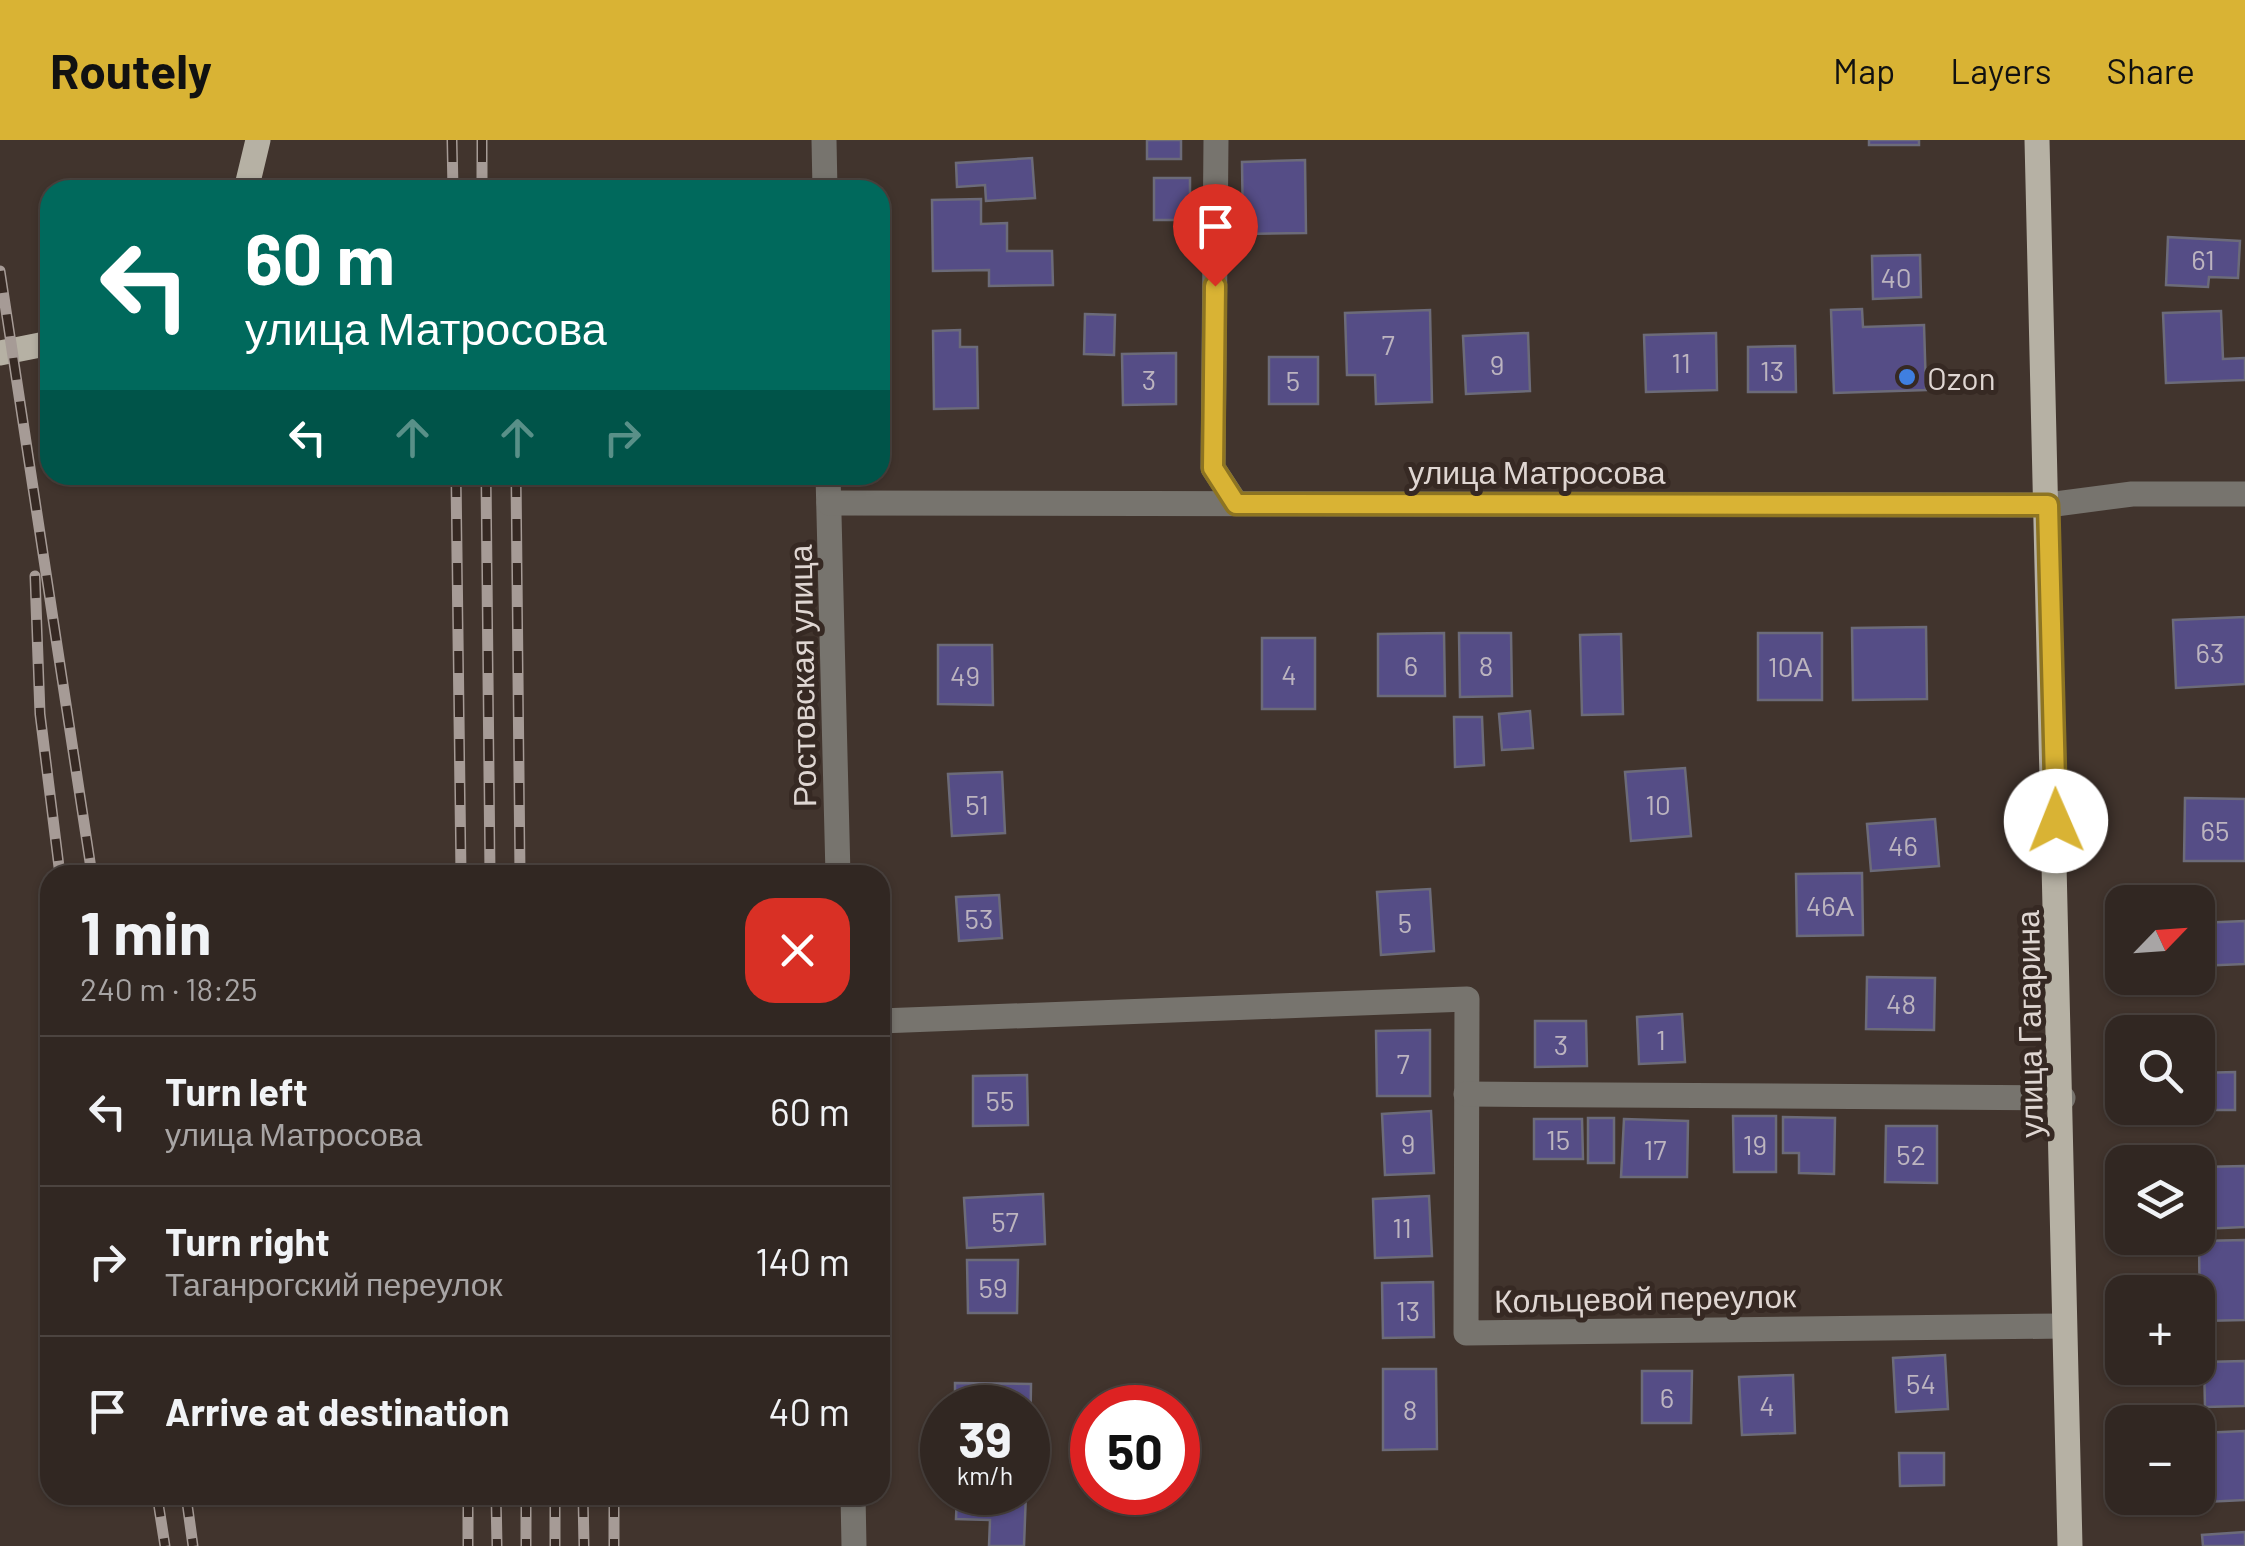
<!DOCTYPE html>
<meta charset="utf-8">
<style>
:root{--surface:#312722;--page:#392f2a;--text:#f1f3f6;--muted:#a8a5a5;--line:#4c4440;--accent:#d9b334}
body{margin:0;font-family:Barlow,sans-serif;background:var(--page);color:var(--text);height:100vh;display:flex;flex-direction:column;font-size:38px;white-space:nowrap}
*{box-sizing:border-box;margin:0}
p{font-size:32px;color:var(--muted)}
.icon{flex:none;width:55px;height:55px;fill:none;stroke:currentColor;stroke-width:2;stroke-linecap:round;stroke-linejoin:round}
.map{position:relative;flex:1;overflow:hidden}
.drawer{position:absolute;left:40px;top:725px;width:850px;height:640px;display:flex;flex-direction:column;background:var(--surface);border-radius:30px;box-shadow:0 2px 8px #0004,0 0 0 2px var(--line)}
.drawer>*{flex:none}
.banner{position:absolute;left:40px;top:40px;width:850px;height:305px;border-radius:30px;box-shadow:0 2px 8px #0004,0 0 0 2px var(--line);background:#00695c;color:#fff;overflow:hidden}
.needle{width:65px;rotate:65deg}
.tools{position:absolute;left:2105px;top:745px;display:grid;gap:20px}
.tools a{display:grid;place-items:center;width:110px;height:110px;border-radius:20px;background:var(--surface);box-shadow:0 2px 8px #0004,0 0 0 2px var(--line);font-size:50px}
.speed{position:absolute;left:920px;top:1245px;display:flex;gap:20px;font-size:50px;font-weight:700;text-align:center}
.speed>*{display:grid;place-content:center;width:130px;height:130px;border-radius:50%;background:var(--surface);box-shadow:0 2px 8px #0004,0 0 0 2px var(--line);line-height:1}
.speed small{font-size:25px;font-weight:400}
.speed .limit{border:15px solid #d22;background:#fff;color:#111}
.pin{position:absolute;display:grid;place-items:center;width:85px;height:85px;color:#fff;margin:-102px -42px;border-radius:50% 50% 50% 0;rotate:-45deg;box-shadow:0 0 10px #0007}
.pin .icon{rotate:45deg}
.me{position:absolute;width:110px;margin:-55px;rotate:359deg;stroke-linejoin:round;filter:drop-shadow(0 0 8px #0008)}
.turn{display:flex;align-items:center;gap:35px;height:210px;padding:0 40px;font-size:45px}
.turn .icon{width:130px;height:130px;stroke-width:2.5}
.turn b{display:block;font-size:70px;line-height:85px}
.lanes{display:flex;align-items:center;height:95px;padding:0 40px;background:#0003;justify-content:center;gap:50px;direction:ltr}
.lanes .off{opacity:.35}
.round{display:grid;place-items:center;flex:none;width:105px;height:105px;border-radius:30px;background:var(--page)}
.head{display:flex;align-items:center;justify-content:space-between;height:170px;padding:0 40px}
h1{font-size:60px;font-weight:700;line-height:75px}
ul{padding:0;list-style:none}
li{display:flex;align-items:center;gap:30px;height:150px;padding:0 40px;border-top:2px solid var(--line)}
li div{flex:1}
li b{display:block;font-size:38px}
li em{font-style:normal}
header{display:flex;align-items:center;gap:60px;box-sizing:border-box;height:140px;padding:0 50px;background:var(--accent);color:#111}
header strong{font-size:48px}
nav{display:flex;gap:55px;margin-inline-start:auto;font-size:35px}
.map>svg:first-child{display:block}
</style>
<header>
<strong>Routely</strong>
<nav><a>Map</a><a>Layers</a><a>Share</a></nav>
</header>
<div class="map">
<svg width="2245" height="1406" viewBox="0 0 2245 1406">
<rect width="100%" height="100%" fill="#41342d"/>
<!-- building -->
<g fill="#554d86" stroke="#6c6b79" stroke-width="2.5">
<rect x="1147" y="0" width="34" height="19"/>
<rect x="1869" y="0" width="50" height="5"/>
<polygon points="1032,18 1035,58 986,61 985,45 957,47 956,23"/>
<polygon points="1305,20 1306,93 1243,94 1242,22"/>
<rect x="1154" y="38" width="36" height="42"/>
<polygon points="981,59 981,84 1007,83 1007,111 1052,111 1053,145 989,146 989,130 933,131 932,60"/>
<polygon points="2168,97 2240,101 2238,138 2209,137 2208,147 2166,145"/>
<polygon points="1920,115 1921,157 1873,159 1872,116"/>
<polygon points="1862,169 1863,187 1924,185 1926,250 1834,253 1831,170"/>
<polygon points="1430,170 1432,262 1376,264 1375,235 1347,235 1345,173"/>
<polygon points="2221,171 2223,219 2245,218 2245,240 2166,243 2163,173"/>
<polygon points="1085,174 1115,175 1114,215 1084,214"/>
<polygon points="960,190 960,207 977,207 978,268 934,269 933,191"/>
<polygon points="1528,193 1530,251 1466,254 1463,196"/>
<polygon points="1716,193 1717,250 1646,252 1644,195"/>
<polygon points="1795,206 1796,252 1748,252 1748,207"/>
<polygon points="1176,213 1176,264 1123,265 1122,214"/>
<rect x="1269" y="217" width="49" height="47"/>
<polygon points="2245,477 2245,544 2176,548 2173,480"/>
<polygon points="1926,487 1927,559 1853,560 1852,488"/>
<polygon points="1444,493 1445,556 1378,556 1378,494"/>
<polygon points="1459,493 1511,493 1512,556 1460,557"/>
<rect x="1758" y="493" width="64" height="67"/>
<polygon points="1621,494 1623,574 1582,575 1580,495"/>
<rect x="1262" y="498" width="53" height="71"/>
<polygon points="938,505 992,505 993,565 938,564"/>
<polygon points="1530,571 1533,608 1502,610 1499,574"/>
<polygon points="1454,577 1482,577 1484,625 1455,627"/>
<polygon points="1685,628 1691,696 1631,701 1625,632"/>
<polygon points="1002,632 1005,693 952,696 948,634"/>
<polygon points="2185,658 2245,659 2245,721 2184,721"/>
<polygon points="1935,679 1939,726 1871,731 1867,684"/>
<polygon points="1862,733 1863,795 1797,796 1796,734"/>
<polygon points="1430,749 1434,811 1381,815 1377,752"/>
<polygon points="999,755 1002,798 959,801 956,757"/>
<polygon points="2245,781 2245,824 2198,826 2198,783"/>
<polygon points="1867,837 1935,838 1934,890 1866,889"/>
<polygon points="1682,874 1685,922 1639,924 1637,877"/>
<polygon points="1535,881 1586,881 1587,926 1535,927"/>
<polygon points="1430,890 1430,956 1377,956 1376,891"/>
<polygon points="2235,932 2235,970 2194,970 2198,933"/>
<polygon points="1027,935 1028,985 973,986 973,936"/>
<polygon points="1431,971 1434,1033 1385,1035 1382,974"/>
<polygon points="1733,976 1776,976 1776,1032 1734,1032"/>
<polygon points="1783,977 1835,978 1834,1034 1799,1033 1799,1013 1783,1013"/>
<rect x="1588" y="978" width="26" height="45"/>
<polygon points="1534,979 1582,979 1583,1019 1534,1019"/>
<polygon points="1624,979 1688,981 1687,1037 1621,1037"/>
<polygon points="1886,986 1937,986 1937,1043 1885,1042"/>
<polygon points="2245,1026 2245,1087 2202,1089 2201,1027"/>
<polygon points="1043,1054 1045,1104 967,1108 964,1058"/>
<polygon points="1429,1056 1432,1116 1375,1118 1373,1059"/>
<polygon points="2245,1100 2245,1180 2200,1181 2199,1101"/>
<polygon points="967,1120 1018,1120 1017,1173 968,1173"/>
<polygon points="1433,1142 1434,1197 1383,1198 1382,1143"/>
<polygon points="1945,1215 1948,1269 1896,1272 1893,1218"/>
<polygon points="2245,1221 2245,1266 2205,1267 2204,1222"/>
<polygon points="1383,1229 1436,1229 1437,1309 1383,1310"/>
<polygon points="1642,1231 1692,1231 1691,1283 1642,1283"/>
<polygon points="1793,1235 1795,1293 1742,1295 1739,1237"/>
<polygon points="955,1243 1031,1244 1030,1309 1028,1268 955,1268"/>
<polygon points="2245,1291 2245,1360 2205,1362 2200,1293"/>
<polygon points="1899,1313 1944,1313 1944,1345 1900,1346"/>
<polygon points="957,1352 1026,1352 1024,1406 989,1406 990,1380 956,1379"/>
<polygon points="2245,1392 2245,1406 2203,1406 2202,1395"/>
</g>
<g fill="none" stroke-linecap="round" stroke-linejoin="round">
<!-- minor -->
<g stroke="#77746e" stroke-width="25">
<polyline points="824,0 825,50"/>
<polyline points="1216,0 1213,328 1236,363"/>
<polyline points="828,335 838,735"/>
<polyline points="829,363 2048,365 2132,354 2245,354"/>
<polyline points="880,881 1467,859 1466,1193 2064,1186"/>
<polyline points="1466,954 2063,958"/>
<polyline points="853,1355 854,1406"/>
</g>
<!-- major -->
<g stroke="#b6b1a4" stroke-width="25">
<polyline points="2037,0 2070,1406"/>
<polyline points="246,50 258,0"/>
<polyline points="0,213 50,203"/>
</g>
<defs>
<g id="rail">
<polyline points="452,0 453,50"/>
<polyline points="482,0 482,50"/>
<polyline points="0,131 92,735"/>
<polyline points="456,335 461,735"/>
<polyline points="486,335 490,735"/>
<polyline points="516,335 520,735"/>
<polyline points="35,436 40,574 60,735"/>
<polyline points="157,1355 165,1406"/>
<polyline points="186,1355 193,1406"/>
<polyline points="468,1355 468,1406"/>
<polyline points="496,1355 497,1406"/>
<polyline points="526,1355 526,1406"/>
<polyline points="555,1355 555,1406"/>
<polyline points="583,1355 584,1406"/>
<polyline points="614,1355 614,1406"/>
</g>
</defs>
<!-- rail casing -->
<use href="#rail" stroke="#a69b96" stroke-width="11"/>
<!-- rail -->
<use href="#rail" stroke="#362923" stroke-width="8" stroke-dasharray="22" stroke-linecap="butt"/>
</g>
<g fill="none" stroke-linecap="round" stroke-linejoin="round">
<defs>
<polyline id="route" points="1215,146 1213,328 1236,364 2048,365 2056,681"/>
</defs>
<!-- route casing -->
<use href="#route" stroke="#8d7422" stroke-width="25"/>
<!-- route -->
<use href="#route" stroke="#d9b334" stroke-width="18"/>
</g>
<!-- markers -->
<circle fill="#3f7fe0" stroke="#362923" stroke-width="4" cx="1907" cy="237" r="10"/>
<g text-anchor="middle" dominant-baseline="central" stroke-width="10" stroke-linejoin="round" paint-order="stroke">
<!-- number labels -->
<g font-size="28" fill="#bcb4bf">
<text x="2203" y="119">61</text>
<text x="1896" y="137">40</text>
<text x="1388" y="204">7</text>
<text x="1681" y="222">11</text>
<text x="1497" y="224">9</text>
<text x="1772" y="230">13</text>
<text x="1149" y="239">3</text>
<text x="1293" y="240">5</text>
<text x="2210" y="512">63</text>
<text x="1411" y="525">6</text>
<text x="1486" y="525">8</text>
<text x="1790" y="526">10А</text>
<text x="1289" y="534">4</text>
<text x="965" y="535">49</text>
<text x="977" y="664">51</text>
<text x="1658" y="664">10</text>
<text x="2215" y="690">65</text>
<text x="1903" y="705">46</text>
<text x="1830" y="765">46А</text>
<text x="979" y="778">53</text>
<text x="1405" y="782">5</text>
<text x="1901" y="863">48</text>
<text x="1661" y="899">1</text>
<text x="1561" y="904">3</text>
<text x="1403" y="923">7</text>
<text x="1000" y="960">55</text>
<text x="1558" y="999">15</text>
<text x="1408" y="1003">9</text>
<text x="1755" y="1004">19</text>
<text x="1655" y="1009">17</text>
<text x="1911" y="1014">52</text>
<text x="1005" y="1081">57</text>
<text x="1402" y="1087">11</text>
<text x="993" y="1147">59</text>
<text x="1408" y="1170">13</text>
<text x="1921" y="1243">54</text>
<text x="1667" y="1257">6</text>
<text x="1767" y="1265">4</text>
<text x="1410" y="1269">8</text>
</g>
<!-- poi labels -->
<g font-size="32" fill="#dfd6d2" stroke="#362923" text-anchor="start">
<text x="1927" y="237">Ozon</text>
</g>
<!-- street labels -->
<g font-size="32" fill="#dfd6d2" stroke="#362923">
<text x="1537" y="331">улица Матросова</text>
<text transform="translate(801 536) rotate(-91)">Ростовская улица</text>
<text transform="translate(2028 884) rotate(-91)">улица Гагарина</text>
<text transform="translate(1645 1157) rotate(-1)">Кольцевой переулок</text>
</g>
</g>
</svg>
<div class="tools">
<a><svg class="needle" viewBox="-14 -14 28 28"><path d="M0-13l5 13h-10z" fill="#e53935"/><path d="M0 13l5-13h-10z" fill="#a8a5a5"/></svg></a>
<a><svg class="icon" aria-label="search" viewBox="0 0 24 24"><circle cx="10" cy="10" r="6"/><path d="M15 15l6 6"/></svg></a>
<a><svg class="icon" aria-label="layers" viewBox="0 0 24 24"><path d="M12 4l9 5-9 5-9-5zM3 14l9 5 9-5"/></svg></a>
<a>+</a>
<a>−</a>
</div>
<div class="speed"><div>39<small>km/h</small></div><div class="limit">50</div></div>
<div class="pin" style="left:1215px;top:146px;background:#d93025"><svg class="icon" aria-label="arrive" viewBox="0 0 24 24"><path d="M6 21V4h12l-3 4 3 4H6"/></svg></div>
<svg class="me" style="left:2056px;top:681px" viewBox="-20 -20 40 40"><circle r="19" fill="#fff"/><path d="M0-13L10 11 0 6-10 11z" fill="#d9b334"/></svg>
<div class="banner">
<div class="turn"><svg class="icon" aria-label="left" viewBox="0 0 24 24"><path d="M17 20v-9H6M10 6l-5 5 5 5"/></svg><div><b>60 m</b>улица Матросова</div></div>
<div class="lanes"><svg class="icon" aria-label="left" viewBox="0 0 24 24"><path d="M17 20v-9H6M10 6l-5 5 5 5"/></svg><svg class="icon off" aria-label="ahead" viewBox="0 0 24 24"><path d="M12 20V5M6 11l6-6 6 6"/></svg><svg class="icon off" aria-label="ahead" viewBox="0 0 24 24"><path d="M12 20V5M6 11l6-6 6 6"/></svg><svg class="icon off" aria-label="right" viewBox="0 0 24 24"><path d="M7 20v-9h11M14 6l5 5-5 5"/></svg></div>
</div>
<section class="drawer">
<div class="head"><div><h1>1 min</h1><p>240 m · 18:25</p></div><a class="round" style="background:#d93025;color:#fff"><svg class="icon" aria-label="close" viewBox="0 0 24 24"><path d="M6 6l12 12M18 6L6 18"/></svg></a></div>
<ul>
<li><svg class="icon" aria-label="left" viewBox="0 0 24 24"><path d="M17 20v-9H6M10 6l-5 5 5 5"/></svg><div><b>Turn left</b><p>улица Матросова</p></div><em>60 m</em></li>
<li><svg class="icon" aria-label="right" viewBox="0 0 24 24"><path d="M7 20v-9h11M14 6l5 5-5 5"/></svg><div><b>Turn right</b><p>Таганрогский переулок</p></div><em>140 m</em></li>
<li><svg class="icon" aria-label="arrive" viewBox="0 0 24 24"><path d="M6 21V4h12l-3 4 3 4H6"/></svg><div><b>Arrive at destination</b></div><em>40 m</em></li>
</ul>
</section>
</div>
